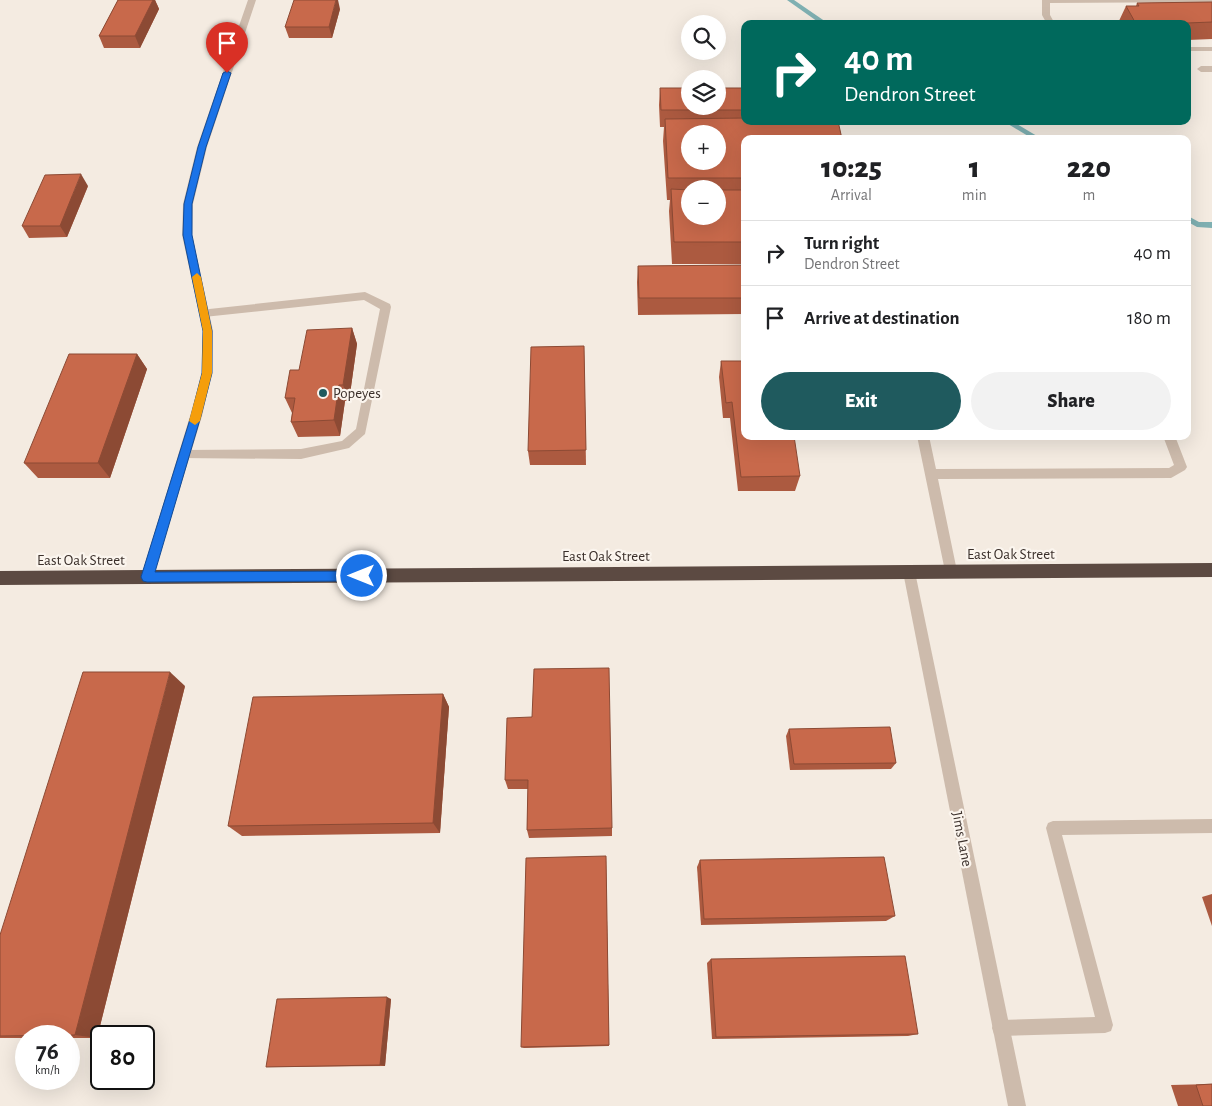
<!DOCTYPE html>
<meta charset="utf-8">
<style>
:root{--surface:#fff;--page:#f2f2f2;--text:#202124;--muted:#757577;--line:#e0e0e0;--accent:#1f5a5e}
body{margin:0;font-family:"Alegreya Sans",sans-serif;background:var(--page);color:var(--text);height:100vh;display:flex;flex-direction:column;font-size:19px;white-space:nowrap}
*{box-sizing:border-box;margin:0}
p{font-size:16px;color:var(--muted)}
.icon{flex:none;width:28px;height:28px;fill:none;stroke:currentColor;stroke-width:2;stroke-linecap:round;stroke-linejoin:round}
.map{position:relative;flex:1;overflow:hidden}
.side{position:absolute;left:741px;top:135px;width:450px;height:305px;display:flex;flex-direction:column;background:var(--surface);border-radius:10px;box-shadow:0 5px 20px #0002}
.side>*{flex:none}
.hud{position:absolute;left:741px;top:20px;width:450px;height:105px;border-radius:10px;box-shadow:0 5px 20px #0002;background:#00695c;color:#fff;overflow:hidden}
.controls{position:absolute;left:681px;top:15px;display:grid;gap:10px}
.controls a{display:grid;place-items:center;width:45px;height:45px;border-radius:50%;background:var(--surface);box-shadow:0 5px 20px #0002;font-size:25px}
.speed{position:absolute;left:15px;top:1025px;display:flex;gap:10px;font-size:25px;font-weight:700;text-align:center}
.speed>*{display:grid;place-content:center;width:65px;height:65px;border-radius:50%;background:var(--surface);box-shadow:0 5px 20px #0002;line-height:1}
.speed small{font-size:12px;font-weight:400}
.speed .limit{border:2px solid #111;border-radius:8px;background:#fff;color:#111}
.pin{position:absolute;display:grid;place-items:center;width:42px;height:42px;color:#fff;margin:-51px -21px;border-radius:50% 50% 50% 0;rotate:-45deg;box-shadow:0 0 5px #0007}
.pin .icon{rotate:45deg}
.me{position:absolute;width:55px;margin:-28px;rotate:270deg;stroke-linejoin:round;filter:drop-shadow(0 0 4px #0008)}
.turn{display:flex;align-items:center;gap:18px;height:105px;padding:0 20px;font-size:22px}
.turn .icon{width:65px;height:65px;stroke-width:2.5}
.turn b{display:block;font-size:35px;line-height:42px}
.eta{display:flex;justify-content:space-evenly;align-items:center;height:85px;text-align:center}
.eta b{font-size:30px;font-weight:800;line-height:35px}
.cta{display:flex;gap:10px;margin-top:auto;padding:10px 20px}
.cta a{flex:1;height:58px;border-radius:30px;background:var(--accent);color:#fff;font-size:20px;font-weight:800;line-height:58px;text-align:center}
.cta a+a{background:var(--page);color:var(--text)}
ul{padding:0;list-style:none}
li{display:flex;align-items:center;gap:15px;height:65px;padding:0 20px;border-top:1px solid var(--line)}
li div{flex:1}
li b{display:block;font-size:19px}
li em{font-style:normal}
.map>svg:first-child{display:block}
</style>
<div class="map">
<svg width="1212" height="1106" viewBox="0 0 1212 1106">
<rect width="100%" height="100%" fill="#f4ebe1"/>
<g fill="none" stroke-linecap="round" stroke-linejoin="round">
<!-- stream -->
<g fill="#7fb0b2" fill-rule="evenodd">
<polygon points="787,0 794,0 829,24 821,24"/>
<polygon points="1003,121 1012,121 1042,139 1033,139"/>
<polygon points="1188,216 1199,222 1212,222 1212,228 1197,227 1188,222"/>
</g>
<!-- lane -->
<g fill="#cdbbac" fill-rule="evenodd">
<polygon points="1042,0 1212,0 1212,2 1050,3 1050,15 1055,24 1047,24 1042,15"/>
<rect x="1188" y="47" width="24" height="4"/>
<polygon points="1212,66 1212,72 1201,72 1197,69 1201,66"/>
<polygon points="365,292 390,304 391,307 365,434 349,448 301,459 180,458 178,455 180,452 184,450 301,449 342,441 356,429 380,309 364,300 204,317 199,313 200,310"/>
<polygon points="917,436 929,436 936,469 1169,468 1174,465 1163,436 1175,436 1187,467 1185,470 1171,478 938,479 957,571 955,575 951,576 947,575 945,571"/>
<polygon points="1212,819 1212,833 1062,835 1113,1025 1111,1031 1105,1033 1000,1036 994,1034 992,1028 994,1022 1000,1020 1095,1017 1046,828 1048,823 1053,821"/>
</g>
<!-- street -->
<g fill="#cdbbac" fill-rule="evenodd">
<polygon points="248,0 256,0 207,147 193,204 192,235 213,331 212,373 202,416 153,577 151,581 147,583 143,581 141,577 190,416 202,373 203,331 182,235 183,204 197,147"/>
<polygon points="909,567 913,568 915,572 1026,1106 1008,1106 903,572 905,568"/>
</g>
<!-- highway -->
<polygon fill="#5c4a42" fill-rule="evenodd" points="1212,563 1212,577 0,585 0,571"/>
</g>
<!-- wall -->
<g fill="#ac5a40" fill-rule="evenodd">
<polygon points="118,0 155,0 159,9 140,48 104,48 99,36"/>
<polygon points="1212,2 1212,39 1188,40 1188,24 1118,24 1118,23 1126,6 1136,6 1137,3"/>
<polygon points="340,9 332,38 289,38 285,27"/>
<path d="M 660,88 L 745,88 L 745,264 L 672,264 L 669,211 L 670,200 L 667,200 L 663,141 L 664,127 L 660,127 L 659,105 ZM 690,189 L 718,189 L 718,216 L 690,216 Z"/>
<polygon points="88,186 67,237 29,238 22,226"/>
<polygon points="745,265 745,314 638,315 637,282 638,266"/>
<polygon points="352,328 357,344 349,401 345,401 340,436 298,437 291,422 292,413 285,398 299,370"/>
<polygon points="584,346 586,465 530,465 528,451"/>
<polygon points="137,354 147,369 110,478 38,478 24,463"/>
<polygon points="721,361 800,476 795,491 738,491 730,418 723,418 719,377"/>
<polygon points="185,686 97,1038 69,1038 69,1036 26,1036 26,1038 0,1038 0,935"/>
<polygon points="443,694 449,707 440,833 242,836 228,826"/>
<polygon points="532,717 612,828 612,836 529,838 527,830 528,789 508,789 505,780"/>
<polygon points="789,729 896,763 891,769 790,770 786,736"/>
<polygon points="606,856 609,1046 524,1048 521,1047"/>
<polygon points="700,860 895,916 886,921 701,925 697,867"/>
<polygon points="1212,894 1212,926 1202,897"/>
<polygon points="711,959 918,1034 908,1036 712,1039 707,963"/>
<polygon points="391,999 385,1066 266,1067"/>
<polygon points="1212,1084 1212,1106 1178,1106 1171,1085"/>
</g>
<!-- shaded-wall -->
<g fill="#8c4a34">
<polygon points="153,0 155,0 159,9 140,48 135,36"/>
<polygon points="336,0 338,0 340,9 332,38 329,27"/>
<polygon points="81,174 88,186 67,237 60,226"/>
<polygon points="352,328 357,344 349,401 343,385"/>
<polygon points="137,354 147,369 110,478 98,463"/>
<polygon points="339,385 345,401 340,436 334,420"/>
<polygon points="170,672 185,686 97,1038 75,1035"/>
<polygon points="443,694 449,707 440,833 433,823"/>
<polygon points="387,997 391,999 385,1066 380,1065"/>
</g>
<!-- building -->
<g fill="#c8694b" stroke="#8c4a34" fill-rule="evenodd">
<polygon points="118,0 153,0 135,36 99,36"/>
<polygon points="294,0 336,0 329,27 285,27"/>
<polygon points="1212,2 1212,22 1187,23 1188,25 1188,24 1175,24 1174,21 1135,22 1126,6 1139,6 1137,3"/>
<polygon points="660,88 690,88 690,106 718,106 718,88 745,88 745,110 661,110"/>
<path d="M 745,118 L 745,121 L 838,121 L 842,139 L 745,139 L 745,178 L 668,178 L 665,119 ZM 690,134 L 718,134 L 718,161 L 690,161 Z"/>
<polygon points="81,174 60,226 22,226 45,175"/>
<polygon points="671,189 690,190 690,216 718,216 718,190 745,190 745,242 674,242"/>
<polygon points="745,265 745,298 639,298 638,266"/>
<polygon points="352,328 343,385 339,385 334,420 291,422 295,398 285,398 290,370 299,370 307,330"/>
<polygon points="584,346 586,450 528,451 531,347"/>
<polygon points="69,354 137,354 98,463 24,463"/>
<polygon points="721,361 745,361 745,436 794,436 800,476 741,477 732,402 726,403"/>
<polygon points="609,668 612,828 527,830 528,780 505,780 507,718 532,717 534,669"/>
<polygon points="83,672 170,672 75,1035 0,1036 0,935"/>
<polygon points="443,694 433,823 228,826 253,697"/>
<polygon points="890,727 896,763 794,764 789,729"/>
<polygon points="606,856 609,1045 521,1047 526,858"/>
<polygon points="884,857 895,916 704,919 700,860"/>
<polygon points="905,956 918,1034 716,1037 711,959"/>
<polygon points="387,997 380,1065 266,1067 277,999"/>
<polygon points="1212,1084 1212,1106 1203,1106 1196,1085"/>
</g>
<!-- route -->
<polygon fill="#1a73e8" stroke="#114b97" points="227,71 231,73 206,147 192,204 192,235 212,331 212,373 201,416 155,572 362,571 366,572 368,576 366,579 362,581 147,582 143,581 141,577 191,416 202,373 203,331 183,235 184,204 198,147 223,73"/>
<!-- slow -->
<polygon fill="#f59e0b" points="197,273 201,277 212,331 212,373 200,421 195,425 189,421 202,373 203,331 192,277"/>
<!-- markers -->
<circle fill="#1f5a5e" stroke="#fbf5ee" stroke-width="2" cx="323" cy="393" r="5"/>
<g text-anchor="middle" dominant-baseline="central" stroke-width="4.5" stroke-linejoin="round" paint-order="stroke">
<!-- poi labels -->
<g font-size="15" fill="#3b302b" stroke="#fbf5ee" text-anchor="start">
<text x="333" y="393">Popeyes</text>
</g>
<!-- street labels -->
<g font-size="15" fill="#3b302b" stroke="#fbf5ee">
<text x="1011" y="554">East Oak Street</text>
<text x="606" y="556">East Oak Street</text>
<text x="81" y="560">East Oak Street</text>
<text transform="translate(962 839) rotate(79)">Jims Lane</text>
</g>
</g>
</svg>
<div class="controls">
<a><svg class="icon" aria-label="search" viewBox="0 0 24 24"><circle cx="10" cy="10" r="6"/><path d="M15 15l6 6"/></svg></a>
<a><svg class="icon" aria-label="layers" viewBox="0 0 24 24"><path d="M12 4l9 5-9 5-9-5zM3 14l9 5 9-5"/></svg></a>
<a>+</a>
<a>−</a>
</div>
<div class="speed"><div>76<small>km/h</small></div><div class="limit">80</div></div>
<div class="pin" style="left:227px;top:73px;background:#d93025"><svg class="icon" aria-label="arrive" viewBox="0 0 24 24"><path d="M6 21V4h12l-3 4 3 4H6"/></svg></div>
<svg class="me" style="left:362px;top:576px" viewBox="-20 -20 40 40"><circle r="17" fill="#1a73e8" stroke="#fff" stroke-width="3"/><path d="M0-11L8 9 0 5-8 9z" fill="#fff"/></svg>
<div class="hud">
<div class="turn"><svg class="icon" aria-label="right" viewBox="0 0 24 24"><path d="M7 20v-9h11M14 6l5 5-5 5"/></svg><div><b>40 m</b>Dendron Street</div></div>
</div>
<section class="side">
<div class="eta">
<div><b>10:25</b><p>Arrival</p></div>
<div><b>1</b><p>min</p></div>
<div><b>220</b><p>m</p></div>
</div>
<ul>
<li><svg class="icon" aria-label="right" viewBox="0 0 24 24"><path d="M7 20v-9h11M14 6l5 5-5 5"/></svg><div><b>Turn right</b><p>Dendron Street</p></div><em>40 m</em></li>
<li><svg class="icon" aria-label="arrive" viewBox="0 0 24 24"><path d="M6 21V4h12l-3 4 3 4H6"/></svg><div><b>Arrive at destination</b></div><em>180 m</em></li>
</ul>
<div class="cta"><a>Exit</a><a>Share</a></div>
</section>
</div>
